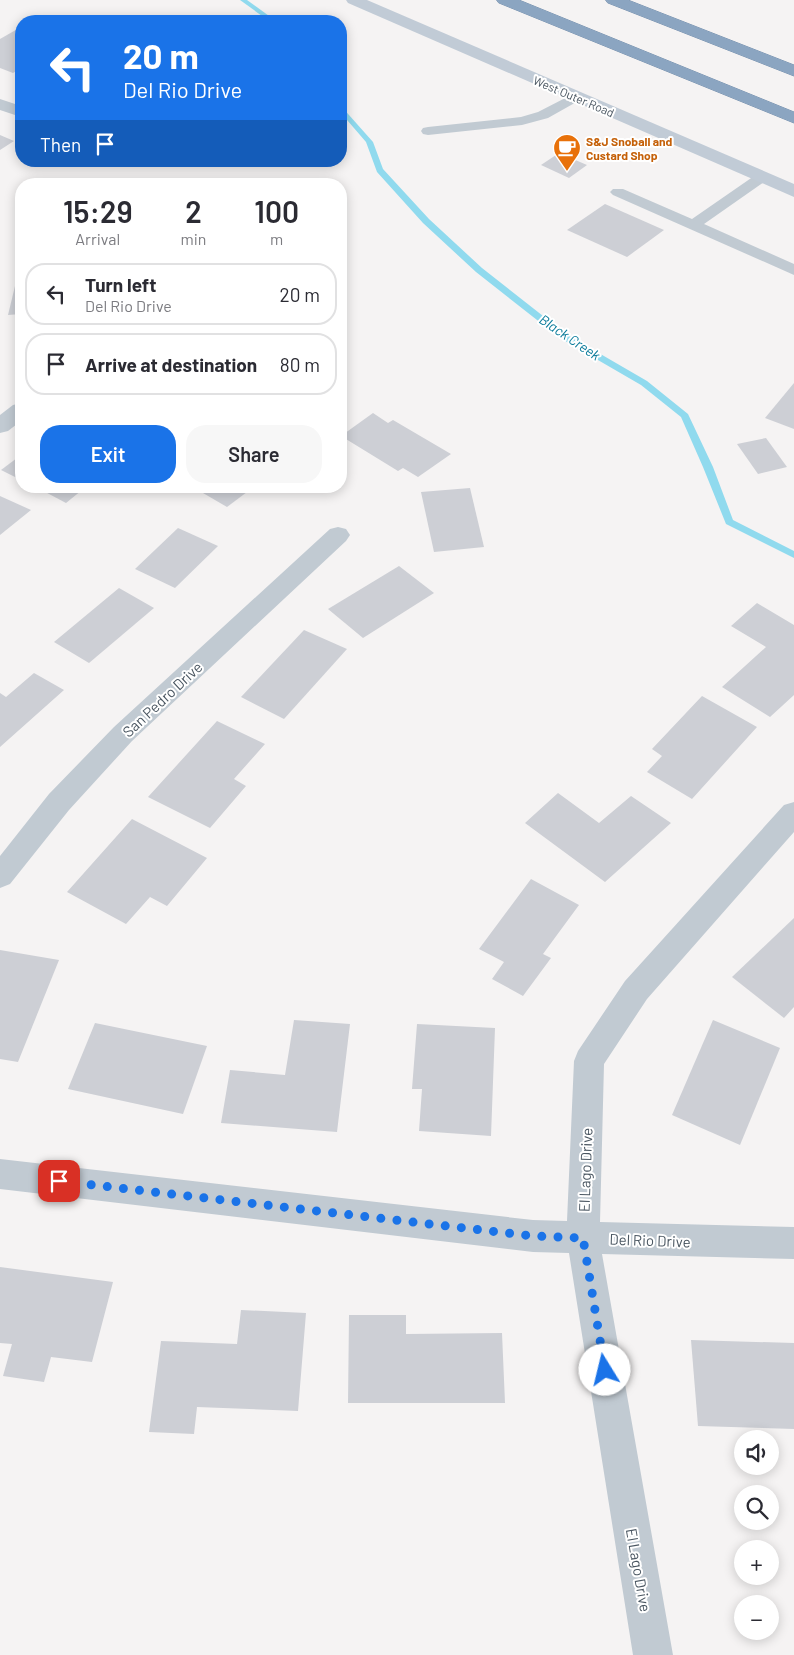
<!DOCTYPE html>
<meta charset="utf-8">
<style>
:root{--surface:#fff;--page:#f7f7f7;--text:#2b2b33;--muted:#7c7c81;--line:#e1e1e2;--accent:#1a73e8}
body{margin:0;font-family:Barlow,sans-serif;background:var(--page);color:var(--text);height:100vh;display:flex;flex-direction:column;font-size:19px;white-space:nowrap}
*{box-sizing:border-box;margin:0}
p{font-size:16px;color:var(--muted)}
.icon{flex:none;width:28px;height:28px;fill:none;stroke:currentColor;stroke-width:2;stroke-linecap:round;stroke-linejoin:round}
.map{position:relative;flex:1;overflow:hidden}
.sheet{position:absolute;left:15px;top:178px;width:332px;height:315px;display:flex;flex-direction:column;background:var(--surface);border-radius:20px;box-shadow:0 2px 12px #0003}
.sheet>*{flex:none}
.guide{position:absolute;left:15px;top:15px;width:332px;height:152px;border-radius:20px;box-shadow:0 2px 12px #0003;background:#1a73e8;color:#fff;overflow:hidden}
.buttons{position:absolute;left:734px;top:1430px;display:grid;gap:10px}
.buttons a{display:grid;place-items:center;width:45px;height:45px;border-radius:50%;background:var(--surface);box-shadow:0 2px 12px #0003;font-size:25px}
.pin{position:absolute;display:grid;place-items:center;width:42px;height:42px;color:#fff;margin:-21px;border-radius:10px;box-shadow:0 2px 8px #0006}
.me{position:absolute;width:55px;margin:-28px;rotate:351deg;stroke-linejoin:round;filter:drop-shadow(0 0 4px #0008)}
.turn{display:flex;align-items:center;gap:18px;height:105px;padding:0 25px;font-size:22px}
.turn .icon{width:65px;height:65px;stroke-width:2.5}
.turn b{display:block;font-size:35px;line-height:42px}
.then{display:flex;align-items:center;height:48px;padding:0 25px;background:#0003;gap:10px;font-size:19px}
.eta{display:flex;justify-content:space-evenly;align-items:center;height:85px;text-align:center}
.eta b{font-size:30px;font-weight:600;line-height:35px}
.action{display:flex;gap:10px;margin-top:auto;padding:10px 25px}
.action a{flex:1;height:58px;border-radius:20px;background:var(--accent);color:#fff;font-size:20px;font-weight:600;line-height:58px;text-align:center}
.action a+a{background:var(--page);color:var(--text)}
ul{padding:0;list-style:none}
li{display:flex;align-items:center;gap:15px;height:62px;margin:0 10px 8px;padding:0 15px;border:2px solid var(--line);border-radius:20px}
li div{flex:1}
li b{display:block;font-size:19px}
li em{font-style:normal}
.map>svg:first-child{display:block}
</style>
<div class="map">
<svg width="794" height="1655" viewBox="0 0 794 1655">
<rect width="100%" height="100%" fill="#f5f3f3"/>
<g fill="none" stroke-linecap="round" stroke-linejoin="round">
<!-- stream -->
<g fill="#90daee" fill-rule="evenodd">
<polygon points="240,0 247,0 276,21 269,21"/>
<polygon points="341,106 373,142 383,169 429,219 482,268 566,334 647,381 688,414 713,467 733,520 794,551 794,558 726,524 703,467 681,417 641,385 560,338 476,272 423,223 377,172 366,142 341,113"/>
</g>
</g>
<!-- building -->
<g fill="#cdcfd5">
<polygon points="21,27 21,68 13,73 0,68 0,39"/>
<polygon points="0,135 14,141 0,150"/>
<polygon points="559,153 587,165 569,178 541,165"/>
<polygon points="605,204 664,230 627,257 567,230"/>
<polygon points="15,286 21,286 21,314 8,315"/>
<polygon points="794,383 794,429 765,418"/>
<polygon points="373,413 388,423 393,420 451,454 418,477 403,468 398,471 341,436"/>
<polygon points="766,438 787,467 758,474 737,444"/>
<polygon points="21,455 21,480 1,470"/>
<polygon points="34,486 87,486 66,503"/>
<polygon points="191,486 255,486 227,507"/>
<polygon points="470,488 484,547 434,552 421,492"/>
<polygon points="0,496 31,510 0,535"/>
<polygon points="178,528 218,546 175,588 135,569"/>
<polygon points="399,566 434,593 363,638 328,609"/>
<polygon points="119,588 154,608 89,663 54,642"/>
<polygon points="757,603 794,625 794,695 770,717 722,687 766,647 731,626"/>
<polygon points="304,630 347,649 284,719 241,697"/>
<polygon points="34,673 64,690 0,747 0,693 6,697"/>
<polygon points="702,696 757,727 692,799 647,772 662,756 652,749"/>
<polygon points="217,721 265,744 234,779 246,786 210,828 148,797"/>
<polygon points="558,793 599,823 631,796 671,823 605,882 525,823"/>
<polygon points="132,819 207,858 167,906 150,897 126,924 67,892"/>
<polygon points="531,879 579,905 543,954 551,958 523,996 492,979 504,962 479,949"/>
<polygon points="794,918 794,1007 784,1018 732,977"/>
<polygon points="0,950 59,960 18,1062 0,1059"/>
<polygon points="294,1020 350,1024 337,1132 221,1123 230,1070 285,1075"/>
<polygon points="713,1020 780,1048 740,1145 672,1115"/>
<polygon points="95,1023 207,1046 183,1114 68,1089"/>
<polygon points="417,1024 495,1028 491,1136 419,1131 422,1089 412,1089"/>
<polygon points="0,1267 113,1282 92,1362 51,1357 44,1382 3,1376 12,1344 0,1343"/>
<polygon points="241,1310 306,1313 298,1411 197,1407 194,1434 149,1432 161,1341 237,1344"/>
<polygon points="349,1315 406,1315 406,1334 502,1333 505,1403 348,1403"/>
<polygon points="691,1340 794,1343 794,1429 698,1426"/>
</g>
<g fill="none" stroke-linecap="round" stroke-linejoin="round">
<defs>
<g id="highway">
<polygon points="497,0 519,0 794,112 794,123 499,3"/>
<polygon points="606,0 628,0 794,65 794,76 608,3"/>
</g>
</defs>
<!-- highway casing -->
<use href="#highway" stroke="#7690ad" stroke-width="1"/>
<!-- lane -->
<g fill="#c1cad2" fill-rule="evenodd">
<polygon points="575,93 580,94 582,97 580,100 548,118 522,125 428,135 423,134 421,131 423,128 428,127 521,117 538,112"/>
<polygon points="762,172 767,174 770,177 767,180 704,224 794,264 794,275 613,195 610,192 613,189 623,189 692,219 757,174"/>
</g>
<!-- street -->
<g fill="#c1cad2" fill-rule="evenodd">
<polygon points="0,99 21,106 21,117 0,110"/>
<polygon points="21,403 21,421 8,431 0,433 0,415 13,405"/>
<polygon points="338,527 346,529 350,535 346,541 132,741 69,810 10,884 0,888 0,856 49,794 114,727 330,529"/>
<polygon points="794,802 794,832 647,999 604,1064 600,1222 794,1227 794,1259 602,1254 673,1655 633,1655 569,1253 533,1252 0,1189 0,1159 533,1220 567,1221 574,1061 578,1051 625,981 784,805"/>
</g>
<!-- secondary -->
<polygon fill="#c1cbd6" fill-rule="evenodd" points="346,0 367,0 794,184 794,197 348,3"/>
<!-- highway -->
<use href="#highway" fill="#8ba5c1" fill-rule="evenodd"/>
</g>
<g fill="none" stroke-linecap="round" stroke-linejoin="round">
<!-- route -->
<polyline stroke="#1a73e8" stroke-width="9" stroke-dasharray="0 16.2" points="59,1181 533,1236 583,1238 605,1370"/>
</g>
<!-- icons -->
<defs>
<symbol id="cafe-pin" viewBox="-11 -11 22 30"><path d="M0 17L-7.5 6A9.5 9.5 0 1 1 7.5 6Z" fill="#e8710a" stroke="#fff"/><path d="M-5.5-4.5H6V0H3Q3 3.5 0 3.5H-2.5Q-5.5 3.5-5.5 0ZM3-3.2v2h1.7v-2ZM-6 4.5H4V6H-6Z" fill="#fff"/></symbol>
</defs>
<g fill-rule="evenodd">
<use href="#cafe-pin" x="551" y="132" width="32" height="43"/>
</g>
<g text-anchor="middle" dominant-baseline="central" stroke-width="4" stroke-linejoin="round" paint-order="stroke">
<!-- far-street labels -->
<g font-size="12" fill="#4a5661" stroke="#fff">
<text transform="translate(574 96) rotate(23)">West Outer Road</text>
</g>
<!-- far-food labels -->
<g font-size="12" font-weight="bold" fill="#c56008" stroke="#fff" text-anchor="start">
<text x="586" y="141">S&amp;J Snoball and<tspan x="586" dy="14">Custard Shop</tspan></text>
</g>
<!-- far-water labels -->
<g font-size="14" font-style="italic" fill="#0c7c9b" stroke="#fff">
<text transform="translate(570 337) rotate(34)">Black Creek</text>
</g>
<!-- street labels -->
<g font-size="15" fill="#4a5661" stroke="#fff">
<text transform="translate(162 699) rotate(-43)">San Pedro Drive</text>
<text transform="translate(585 1170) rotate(-88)">El Lago Drive</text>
<text transform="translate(650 1240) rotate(2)">Del Rio Drive</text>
<text transform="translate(639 1570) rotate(80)">El Lago Drive</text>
</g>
</g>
</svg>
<div class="buttons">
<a><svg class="icon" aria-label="sound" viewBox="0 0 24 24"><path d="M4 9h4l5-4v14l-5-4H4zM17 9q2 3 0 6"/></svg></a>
<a><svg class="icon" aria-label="search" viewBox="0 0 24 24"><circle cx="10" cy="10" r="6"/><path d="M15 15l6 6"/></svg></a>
<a>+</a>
<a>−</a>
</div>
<div class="pin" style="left:59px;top:1181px;background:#d93025"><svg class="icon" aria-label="arrive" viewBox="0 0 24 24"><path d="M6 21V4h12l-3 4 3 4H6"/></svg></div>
<svg class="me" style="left:605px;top:1370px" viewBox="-20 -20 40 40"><circle r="19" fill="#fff"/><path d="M0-13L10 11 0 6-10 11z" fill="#1a73e8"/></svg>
<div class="guide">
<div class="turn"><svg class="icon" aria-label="left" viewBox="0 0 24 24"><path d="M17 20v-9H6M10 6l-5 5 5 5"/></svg><div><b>20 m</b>Del Rio Drive</div></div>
<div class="then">Then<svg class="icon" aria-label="arrive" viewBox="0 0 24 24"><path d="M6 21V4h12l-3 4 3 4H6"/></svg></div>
</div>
<section class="sheet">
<div class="eta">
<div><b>15:29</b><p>Arrival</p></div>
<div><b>2</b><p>min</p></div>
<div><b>100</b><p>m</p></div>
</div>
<ul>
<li><svg class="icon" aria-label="left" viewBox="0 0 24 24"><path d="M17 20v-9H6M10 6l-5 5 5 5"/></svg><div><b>Turn left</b><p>Del Rio Drive</p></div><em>20 m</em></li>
<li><svg class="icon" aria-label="arrive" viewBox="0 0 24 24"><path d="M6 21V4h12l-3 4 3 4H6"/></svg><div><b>Arrive at destination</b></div><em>80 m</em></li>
</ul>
<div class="action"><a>Exit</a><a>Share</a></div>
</section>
</div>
